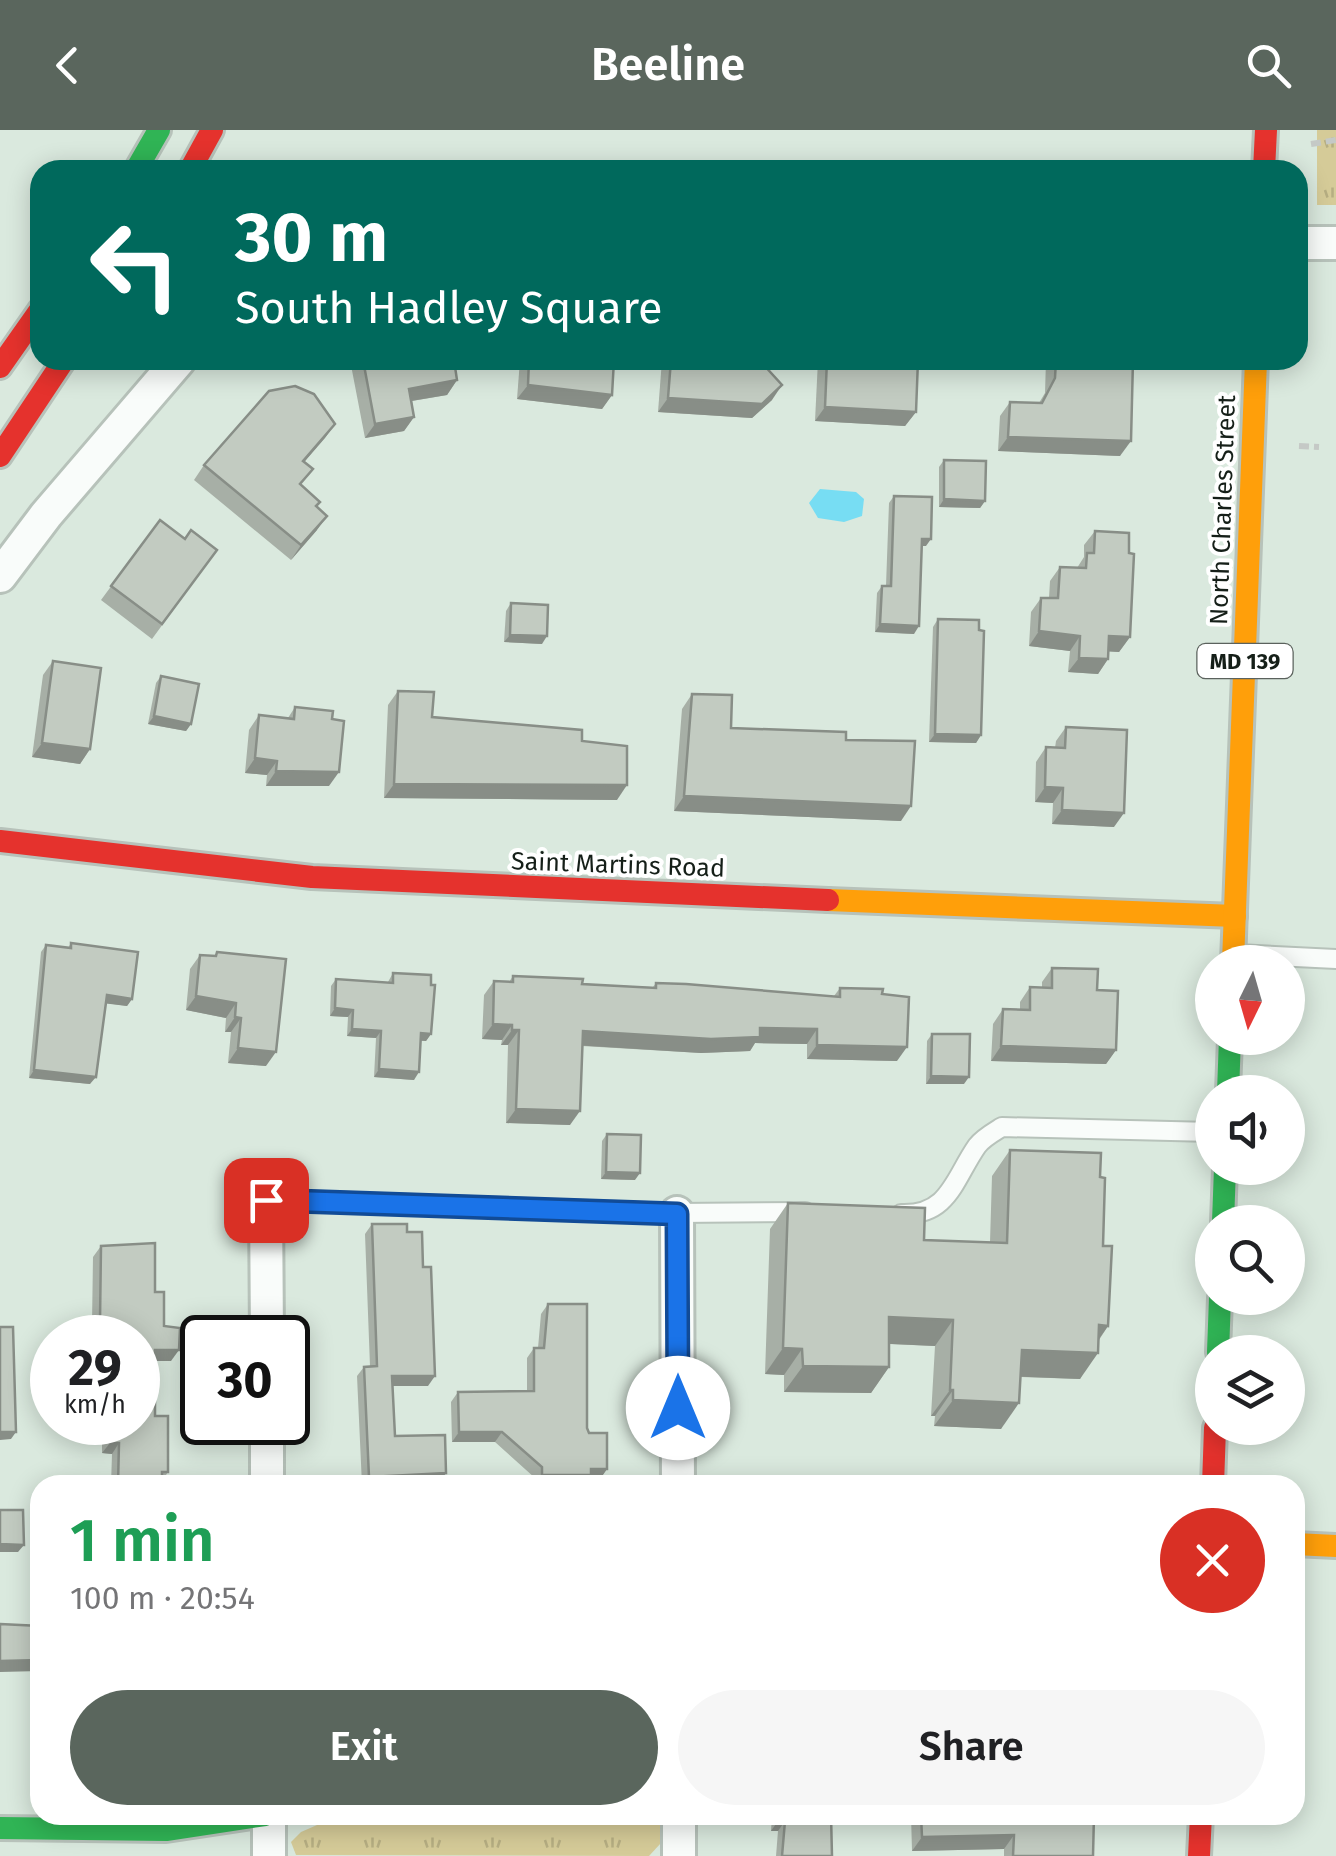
<!DOCTYPE html>
<meta charset="utf-8">
<style>
:root{--surface:#fff;--page:#f6f6f6;--text:#202124;--muted:#757577;--accent:#5a665d}
body{margin:0;font-family:"Fira Sans",sans-serif;background:var(--page);color:var(--text);height:100vh;display:flex;flex-direction:column;font-size:38px;white-space:nowrap}
*{box-sizing:border-box;margin:0}
p{font-size:32px;color:var(--muted)}
.icon{flex:none;width:55px;height:55px;fill:none;stroke:currentColor;stroke-width:2;stroke-linecap:round;stroke-linejoin:round}
.map{position:relative;flex:1;overflow:hidden}
.side{position:absolute;left:30px;top:1345px;width:1275px;height:350px;display:flex;flex-direction:column;background:var(--surface);border-radius:30px;box-shadow:0 5px 25px #0003}
.side>*{flex:none}
.guide{position:absolute;left:30px;top:30px;width:1278px;height:210px;border-radius:30px;box-shadow:0 5px 25px #0003;background:#00695c;color:#fff;overflow:hidden}
.needle{width:65px;rotate:185deg}
.buttons{position:absolute;left:1195px;top:815px;display:grid;gap:20px}
.buttons a{display:grid;place-items:center;width:110px;height:110px;border-radius:50%;background:var(--surface);box-shadow:0 5px 25px #0003;font-size:50px}
.speed{position:absolute;left:30px;top:1185px;display:flex;gap:20px;font-size:50px;font-weight:700;text-align:center}
.speed>*{display:grid;place-content:center;width:130px;height:130px;border-radius:50%;background:var(--surface);box-shadow:0 5px 25px #0003;line-height:1}
.speed small{font-size:25px;font-weight:400}
.speed .limit{border:5px solid #111;border-radius:15px;background:#fff;color:#111}
.pin{position:absolute;display:grid;place-items:center;width:85px;height:85px;color:#fff;margin:-42px;border-radius:20px;box-shadow:0 5px 15px #0006}
.me{position:absolute;width:110px;margin:-55px;rotate:0deg;stroke-linejoin:round;filter:drop-shadow(0 0 8px #0008)}
.turn{display:flex;align-items:center;gap:35px;height:210px;padding:0 40px;font-size:45px}
.turn .icon{width:130px;height:130px;stroke-width:2.5}
.turn b{display:block;font-size:70px;line-height:85px}
.round{display:grid;place-items:center;flex:none;width:105px;height:105px;border-radius:52px;background:var(--page)}
.overview{display:flex;align-items:center;justify-content:space-between;height:170px;padding:0 40px}
h1{font-size:60px;font-weight:600;line-height:75px;color:#1e9e55}
.primary-button{display:flex;gap:20px;margin-top:auto;padding:20px 40px}
.primary-button a{flex:1;height:115px;border-radius:60px;background:var(--accent);color:#fff;font-size:40px;font-weight:600;line-height:115px;text-align:center}
.primary-button a+a{background:var(--page);color:var(--text)}
header{display:flex;justify-content:space-between;align-items:center;height:130px;padding:0 40px;background:var(--accent);color:#fff;font-size:45px;font-weight:600}
.map>svg:first-child{display:block}
</style>
<header><svg class="icon" aria-label="back" viewBox="0 0 24 24"><path d="M15 5l-7 7 7 7"/></svg>Beeline<svg class="icon" aria-label="search" viewBox="0 0 24 24"><circle cx="10" cy="10" r="6"/><path d="M15 15l6 6"/></svg></header>
<div class="map">
<svg width="1336" height="1726" viewBox="0 0 1336 1726">
<defs>
<pattern id="park-tufts" width="24" height="20" patternUnits="userSpaceOnUse" patternTransform="scale(2.5)"><rect width="24" height="20" fill="#d5cb98"/><path d="M3 7l-1-3M5 7V3M7 7l1-3M15 17l-1-3M17 17v-4M19 17l1-3" fill="none" stroke="#b6ae82"/></pattern>
</defs>
<rect width="100%" height="100%" fill="#dae9de"/>
<!-- park -->
<g fill="url(#park-tufts)">
<rect x="1317" y="0" width="19" height="75"/>
<polygon points="340,1685 661,1685 661,1713 649,1726 296,1725 291,1712 301,1702"/>
</g>
<!-- water -->
<polygon fill="#77ddf3" points="820,359 856,362 864,369 862,386 844,392 818,388 809,373"/>
<g fill="none" stroke-linecap="round" stroke-linejoin="round">
<defs>
<g id="lane">
<polyline points="1237,824 1336,829"/>
<polyline points="266,1069 677,1083 805,1082"/>
<path d="M 901,1084 C 949,1086 954,1049 977,1016 C 983,1008 994,1002 1002,997 L 1212,1002"/>
</g>
<g id="street">
<polyline points="1298,113 1336,113"/>
<polyline points="0,446 46,385 179,230"/>
<polyline points="266,1069 267,1208"/>
<polyline points="677,1083 678,1355"/>
<polyline points="267,1292 267,1355"/>
<polyline points="269,1685 269,1726"/>
<polyline points="679,1685 679,1726"/>
</g>
<g id="fast">
<polyline points="136,40 159,0"/>
<polyline points="1228,962 1230,908"/>
<polyline points="1223,1092 1225,1038"/>
<polyline points="1218,1222 1220,1168"/>
<polyline points="0,1698 166,1700 265,1685"/>
</g>
<g id="slow">
<polyline points="828,770 1235,786"/>
<polyline points="1233,832 1256,230"/>
<polyline points="1295,1414 1336,1416"/>
</g>
<g id="jam">
<polyline points="190,40 212,0"/>
<polyline points="1264,40 1266,0"/>
<polyline points="0,237 40,180"/>
<polyline points="0,326 64,230"/>
<polyline points="0,711 312,747 828,770"/>
<polyline points="1213,1355 1215,1298"/>
<polyline points="1199,1726 1201,1685"/>
</g>
</defs>
<!-- lane casing -->
<use href="#lane" stroke="#b7c2ba" stroke-width="22"/>
<!-- street casing -->
<use href="#street" stroke="#b7c2ba" stroke-width="38"/>
<!-- fast casing -->
<use href="#fast" stroke="#b7c2ba" stroke-width="28"/>
<!-- slow casing -->
<use href="#slow" stroke="#b7c2ba" stroke-width="28"/>
<!-- jam casing -->
<use href="#jam" stroke="#b7c2ba" stroke-width="28"/>
<!-- path -->
<g stroke="#c5c9c6" stroke-width="6" stroke-dasharray="10 5" stroke-linecap="butt">
<polyline points="1311,14 1336,10"/>
<polyline points="1299,316 1319,317"/>
</g>
<!-- lane -->
<use href="#lane" stroke="#f9fcfa" stroke-width="18"/>
<!-- street -->
<use href="#street" stroke="#f9fcfa" stroke-width="32"/>
<!-- fast -->
<use href="#fast" stroke="#30b455" stroke-width="22"/>
<!-- slow -->
<use href="#slow" stroke="#ff9f0a" stroke-width="22"/>
<!-- jam -->
<use href="#jam" stroke="#e5322d" stroke-width="22"/>
</g>
<!-- wall -->
<g fill="#a7afa6">
<polygon points="350,230 454,230 457,250 447,265 412,271 414,287 404,301 365,308"/>
<polygon points="520,230 614,230 612,265 602,279 517,269"/>
<polygon points="662,230 763,230 772,270 752,288 658,282"/>
<polygon points="818,230 918,230 916,282 905,296 815,291"/>
<polygon points="1046,230 1133,230 1120,326 998,321 1000,286 1010,272 1039,273 1045,263"/>
<polygon points="335,294 304,332 301,356 317,376 317,400 291,430 194,350 204,335"/>
<polygon points="944,330 985,371 980,378 939,377 939,337"/>
<polygon points="894,366 926,416 922,416 914,504 875,502 877,463 882,456 886,456 889,373"/>
<polygon points="160,390 185,409 217,420 152,509 101,470"/>
<polygon points="1095,401 1129,423 1130,507 1119,522 1108,521 1108,529 1098,544 1068,542 1070,521 1029,516 1031,482 1041,468 1049,468 1050,451 1060,437 1077,438 1084,427 1084,415"/>
<polygon points="511,473 542,514 504,512 506,481"/>
<polygon points="938,489 981,605 976,613 929,612 933,497"/>
<polygon points="53,531 90,619 80,634 32,627 43,545"/>
<polygon points="161,546 191,594 186,601 148,594 156,553"/>
<polygon points="398,561 432,587 582,611 617,670 384,668 388,575"/>
<polygon points="692,564 731,598 846,610 901,691 674,681 682,579"/>
<polygon points="295,577 329,656 266,656 267,645 245,643 249,600 259,585 288,588"/>
<polygon points="1066,597 1114,697 1052,694 1053,673 1035,672 1036,632 1046,617 1055,618 1056,611"/>
<polygon points="71,813 132,869 127,876 106,873 90,954 29,948 41,822 46,815 68,818"/>
<polygon points="217,822 266,936 228,933 231,902 225,902 226,888 186,880 190,839 200,825 214,826"/>
<polygon points="1052,838 1097,860 1116,920 1106,934 991,931 993,894 1003,879 1020,880 1020,872 1030,857 1042,857 1042,852"/>
<polygon points="393,843 431,904 426,911 421,911 414,950 374,947 376,908 347,906 348,887 330,886 331,856 336,849 388,852"/>
<polygon points="513,846 582,854 653,857 656,853 834,866 840,858 882,864 897,931 807,929 807,914 755,913 750,921 701,923 582,916 570,995 506,993 508,915 501,915 502,910 482,909 484,865 494,851 509,852"/>
<polygon points="932,904 964,954 926,954 927,911"/>
<polygon points="607,1004 635,1050 601,1049 602,1011"/>
<polygon points="1010,1020 1100,1047 1108,1196 1099,1210 1080,1249 1021,1247 1001,1299 934,1296 935,1286 931,1286 935,1216 889,1214 889,1237 871,1263 784,1262 784,1245 765,1244 770,1099 788,1073 924,1110 990,1112 992,1046"/>
<polygon points="372,1094 407,1102 423,1137 428,1256 392,1256 395,1306 439,1353 362,1355 357,1246 364,1237 370,1236 365,1104"/>
<polygon points="101,1116 155,1162 171,1231 155,1231 155,1286 168,1342 162,1351 162,1355 111,1355 112,1324 102,1323 102,1292 138,1292 138,1208 87,1208 87,1201 92,1194 93,1127"/>
<polygon points="548,1174 587,1298 607,1339 600,1349 588,1349 584,1355 535,1355 535,1348 495,1312 452,1312 451,1272 458,1262 527,1261 527,1228 534,1218 538,1218 541,1184"/>
<polygon points="772,1685 831,1685 832,1726 776,1726 778,1701 771,1701"/>
<polygon points="911,1685 1094,1685 1093,1726 1004,1726 1004,1719 912,1721"/>
</g>
<!-- shaded-wall -->
<g fill="#888e87">
<polygon points="457,250 447,265 399,273 409,259"/>
<polygon points="528,255 612,265 602,279 517,269"/>
<polygon points="782,255 772,270 752,288 658,282 668,268"/>
<polygon points="825,277 916,282 905,296 815,291"/>
<polygon points="414,287 404,301 365,308 375,294"/>
<polygon points="335,294 325,308 293,345 303,331"/>
<polygon points="1008,307 1131,311 1120,326 998,321"/>
<polygon points="944,369 985,371 980,378 939,377"/>
<polygon points="327,386 317,400 291,430 301,415"/>
<polygon points="922,409 931,409 926,416 917,416"/>
<polygon points="880,494 919,496 914,504 875,502"/>
<polygon points="1039,501 1080,506 1070,521 1029,516"/>
<polygon points="510,505 547,506 542,514 504,512"/>
<polygon points="1109,506 1130,507 1119,522 1099,521"/>
<polygon points="1079,528 1108,529 1098,544 1068,542"/>
<polygon points="154,586 191,594 186,601 148,594"/>
<polygon points="935,604 981,605 976,613 929,612"/>
<polygon points="42,613 90,619 80,634 32,627"/>
<polygon points="255,628 277,631 267,645 245,643"/>
<polygon points="276,641 339,642 329,656 266,656"/>
<polygon points="394,654 627,655 617,670 384,668"/>
<polygon points="1045,657 1063,658 1053,673 1035,672"/>
<polygon points="684,666 911,676 901,691 674,681"/>
<polygon points="1062,680 1124,683 1114,697 1052,694"/>
<polygon points="107,865 132,869 127,876 102,873"/>
<polygon points="196,866 236,873 226,888 186,880"/>
<polygon points="335,878 353,880 348,887 330,886"/>
<polygon points="235,887 241,888 231,902 225,902"/>
<polygon points="493,894 512,895 502,910 482,909"/>
<polygon points="760,898 817,899 807,914 755,913 750,921 701,923 573,915 583,901"/>
<polygon points="352,899 381,901 376,908 347,906"/>
<polygon points="512,900 519,900 508,915 501,915"/>
<polygon points="421,903 431,904 426,911 416,910"/>
<polygon points="817,915 907,917 897,931 807,929"/>
<polygon points="1001,916 1116,920 1106,934 991,931"/>
<polygon points="238,918 276,922 266,936 228,933"/>
<polygon points="379,939 419,942 414,950 374,947"/>
<polygon points="34,940 96,947 90,954 29,948"/>
<polygon points="931,946 969,947 964,954 926,954"/>
<polygon points="516,979 580,981 570,995 506,993"/>
<polygon points="606,1042 640,1043 635,1050 601,1049"/>
<polygon points="889,1187 953,1190 935,1216 871,1213"/>
<polygon points="1099,1195 1108,1196 1090,1222"/>
<polygon points="783,1218 802,1219 784,1245 765,1244"/>
<polygon points="155,1220 179,1220 171,1231 148,1231"/>
<polygon points="1022,1220 1098,1223 1080,1249 1004,1246"/>
<polygon points="803,1236 889,1237 871,1263 784,1262"/>
<polygon points="392,1246 435,1246 428,1256 385,1256"/>
<polygon points="950,1260 953,1260 935,1286 931,1286"/>
<polygon points="953,1270 1019,1273 1001,1299 934,1296"/>
<polygon points="0,1302 16,1302 11,1309 0,1310"/>
<polygon points="459,1302 502,1302 495,1312 452,1312"/>
<polygon points="110,1313 119,1313 112,1324 102,1323"/>
<polygon points="591,1339 607,1339 600,1349 588,1349 584,1355 535,1355 542,1345"/>
<polygon points="446,1343 439,1353 363,1355 369,1347"/>
<polygon points="0,1414 24,1415 18,1422 0,1422"/>
<polygon points="40,1530 40,1541 0,1542 0,1531"/>
<polygon points="778,1691 785,1691 778,1701 771,1701"/>
<polygon points="1014,1705 1004,1719 912,1721 922,1707"/>
</g>
<!-- building -->
<g fill="#c2cbc1" stroke="#888e87" stroke-width="2.5">
<polygon points="363,230 454,230 457,250 409,259 414,287 375,294"/>
<polygon points="529,230 614,230 612,265 528,255"/>
<polygon points="671,230 763,230 762,233 782,255 762,274 668,268"/>
<polygon points="827,230 918,230 916,282 825,277"/>
<polygon points="1056,230 1133,230 1131,311 1008,307 1010,272 1042,273 1055,248"/>
<polygon points="295,256 314,264 335,294 303,331 313,339 300,354 320,372 316,376 327,386 301,415 204,335 269,261"/>
<polygon points="944,330 986,331 985,371 944,369"/>
<polygon points="894,366 932,367 931,409 922,409 919,496 880,494 882,456 891,456"/>
<polygon points="160,390 185,409 191,400 217,420 162,494 111,456"/>
<polygon points="1095,401 1129,403 1129,423 1134,424 1130,507 1109,506 1108,529 1079,528 1080,506 1039,501 1041,468 1058,468 1060,437 1086,438 1087,423 1094,423"/>
<polygon points="511,473 548,475 547,506 510,505"/>
<polygon points="938,489 979,490 979,500 984,501 981,605 935,604"/>
<polygon points="53,531 101,538 90,619 42,613"/>
<polygon points="161,546 199,554 191,594 154,586"/>
<polygon points="398,561 434,562 432,587 582,600 582,611 627,616 627,655 394,654"/>
<polygon points="692,564 732,565 731,598 846,602 846,610 915,611 911,676 684,666"/>
<polygon points="295,577 333,581 332,589 344,591 339,642 276,641 277,631 255,628 259,585 294,589"/>
<polygon points="1066,597 1127,600 1124,683 1062,680 1063,658 1045,657 1046,617 1065,618"/>
<polygon points="71,813 138,822 132,869 107,865 96,947 34,940 46,815 71,818"/>
<polygon points="217,822 286,829 276,922 238,918 241,888 235,887 236,873 196,866 200,825 216,826"/>
<polygon points="1052,838 1098,839 1097,860 1118,861 1116,920 1001,916 1003,879 1030,880 1030,857 1052,858"/>
<polygon points="393,843 431,845 431,855 435,855 431,904 421,903 419,942 379,939 381,901 352,899 353,880 335,878 336,849 393,853"/>
<polygon points="513,846 583,849 582,854 656,858 656,853 686,854 840,867 840,858 883,859 882,864 909,867 907,917 817,915 817,899 760,898 760,907 711,909 583,901 580,981 516,979 519,900 512,900 512,895 493,894 494,851 513,852"/>
<polygon points="932,904 970,904 969,947 931,946"/>
<polygon points="607,1004 641,1005 640,1043 606,1042"/>
<polygon points="1010,1020 1101,1023 1100,1047 1105,1048 1103,1116 1112,1116 1108,1196 1099,1195 1098,1223 1022,1220 1019,1273 953,1270 953,1260 950,1260 953,1190 889,1187 889,1237 803,1236 802,1219 783,1218 788,1073 925,1078 924,1110 1007,1113"/>
<polygon points="372,1094 407,1094 407,1102 422,1102 423,1137 431,1137 435,1246 392,1246 395,1306 445,1305 446,1343 369,1347 364,1237 377,1236"/>
<polygon points="155,1113 155,1162 164,1162 164,1196 180,1198 179,1220 155,1220 155,1286 168,1286 168,1342 162,1342 162,1355 118,1355 119,1313 110,1313 110,1292 138,1292 138,1208 94,1208 94,1190 100,1191 101,1116"/>
<polygon points="548,1174 587,1174 587,1298 589,1303 607,1303 607,1339 591,1339 591,1345 542,1345 542,1337 502,1302 459,1302 458,1262 534,1261 534,1218 544,1218"/>
<polygon points="0,1197 13,1197 16,1302 0,1302"/>
<polygon points="0,1380 23,1380 24,1415 0,1414"/>
<polygon points="0,1494 40,1496 40,1530 0,1531"/>
<polygon points="779,1685 831,1685 832,1726 782,1726 785,1691 778,1691"/>
<polygon points="921,1685 1094,1685 1093,1726 1013,1726 1014,1705 922,1707"/>
</g>
<g fill="none" stroke-linecap="round" stroke-linejoin="round">
<defs>
<polyline id="route" points="266,1070 677,1084 678,1278"/>
</defs>
<!-- route casing -->
<use href="#route" stroke="#114b97" stroke-width="25"/>
<!-- route -->
<use href="#route" stroke="#1a73e8" stroke-width="18"/>
</g>
<g text-anchor="middle" dominant-baseline="central" stroke-width="8" stroke-linejoin="round" paint-order="stroke">
<!-- shield labels -->
<rect fill="#fff" stroke="#5b625d" stroke-width="2.5" x="1197.5" y="514" width="95" height="34" rx="8"/>
<g font-size="22" font-weight="bold" fill="#151f18">
<text x="1245" y="531">MD 139</text>
</g>
<!-- street labels -->
<g font-size="25" fill="#151f18" stroke="#fff">
<text transform="translate(1223 380) rotate(-88)">North Charles Street</text>
<text transform="translate(618 735) rotate(2)">Saint Martins Road</text>
</g>
</g>
</svg>
<div class="buttons">
<a><svg class="needle" viewBox="-14 -14 28 28"><path d="M0-13l5 13h-10z" fill="#e53935"/><path d="M0 13l5-13h-10z" fill="#757577"/></svg></a>
<a><svg class="icon" aria-label="sound" viewBox="0 0 24 24"><path d="M4 9h4l5-4v14l-5-4H4zM17 9q2 3 0 6"/></svg></a>
<a><svg class="icon" aria-label="search" viewBox="0 0 24 24"><circle cx="10" cy="10" r="6"/><path d="M15 15l6 6"/></svg></a>
<a><svg class="icon" aria-label="layers" viewBox="0 0 24 24"><path d="M12 4l9 5-9 5-9-5zM3 14l9 5 9-5"/></svg></a>
</div>
<div class="speed"><div>29<small>km/h</small></div><div class="limit">30</div></div>
<div class="pin" style="left:266px;top:1070px;background:#d93025"><svg class="icon" aria-label="arrive" viewBox="0 0 24 24"><path d="M6 21V4h12l-3 4 3 4H6"/></svg></div>
<svg class="me" style="left:678px;top:1278px" viewBox="-20 -20 40 40"><circle r="19" fill="#fff"/><path d="M0-13L10 11 0 6-10 11z" fill="#1a73e8"/></svg>
<div class="guide">
<div class="turn"><svg class="icon" aria-label="left" viewBox="0 0 24 24"><path d="M17 20v-9H6M10 6l-5 5 5 5"/></svg><div><b>30 m</b>South Hadley Square</div></div>
</div>
<section class="side">
<div class="overview"><div><h1>1 min</h1><p>100 m · 20:54</p></div><a class="round" style="background:#d93025;color:#fff"><svg class="icon" aria-label="close" viewBox="0 0 24 24"><path d="M6 6l12 12M18 6L6 18"/></svg></a></div>
<div class="primary-button"><a>Exit</a><a>Share</a></div>
</section>
</div>
